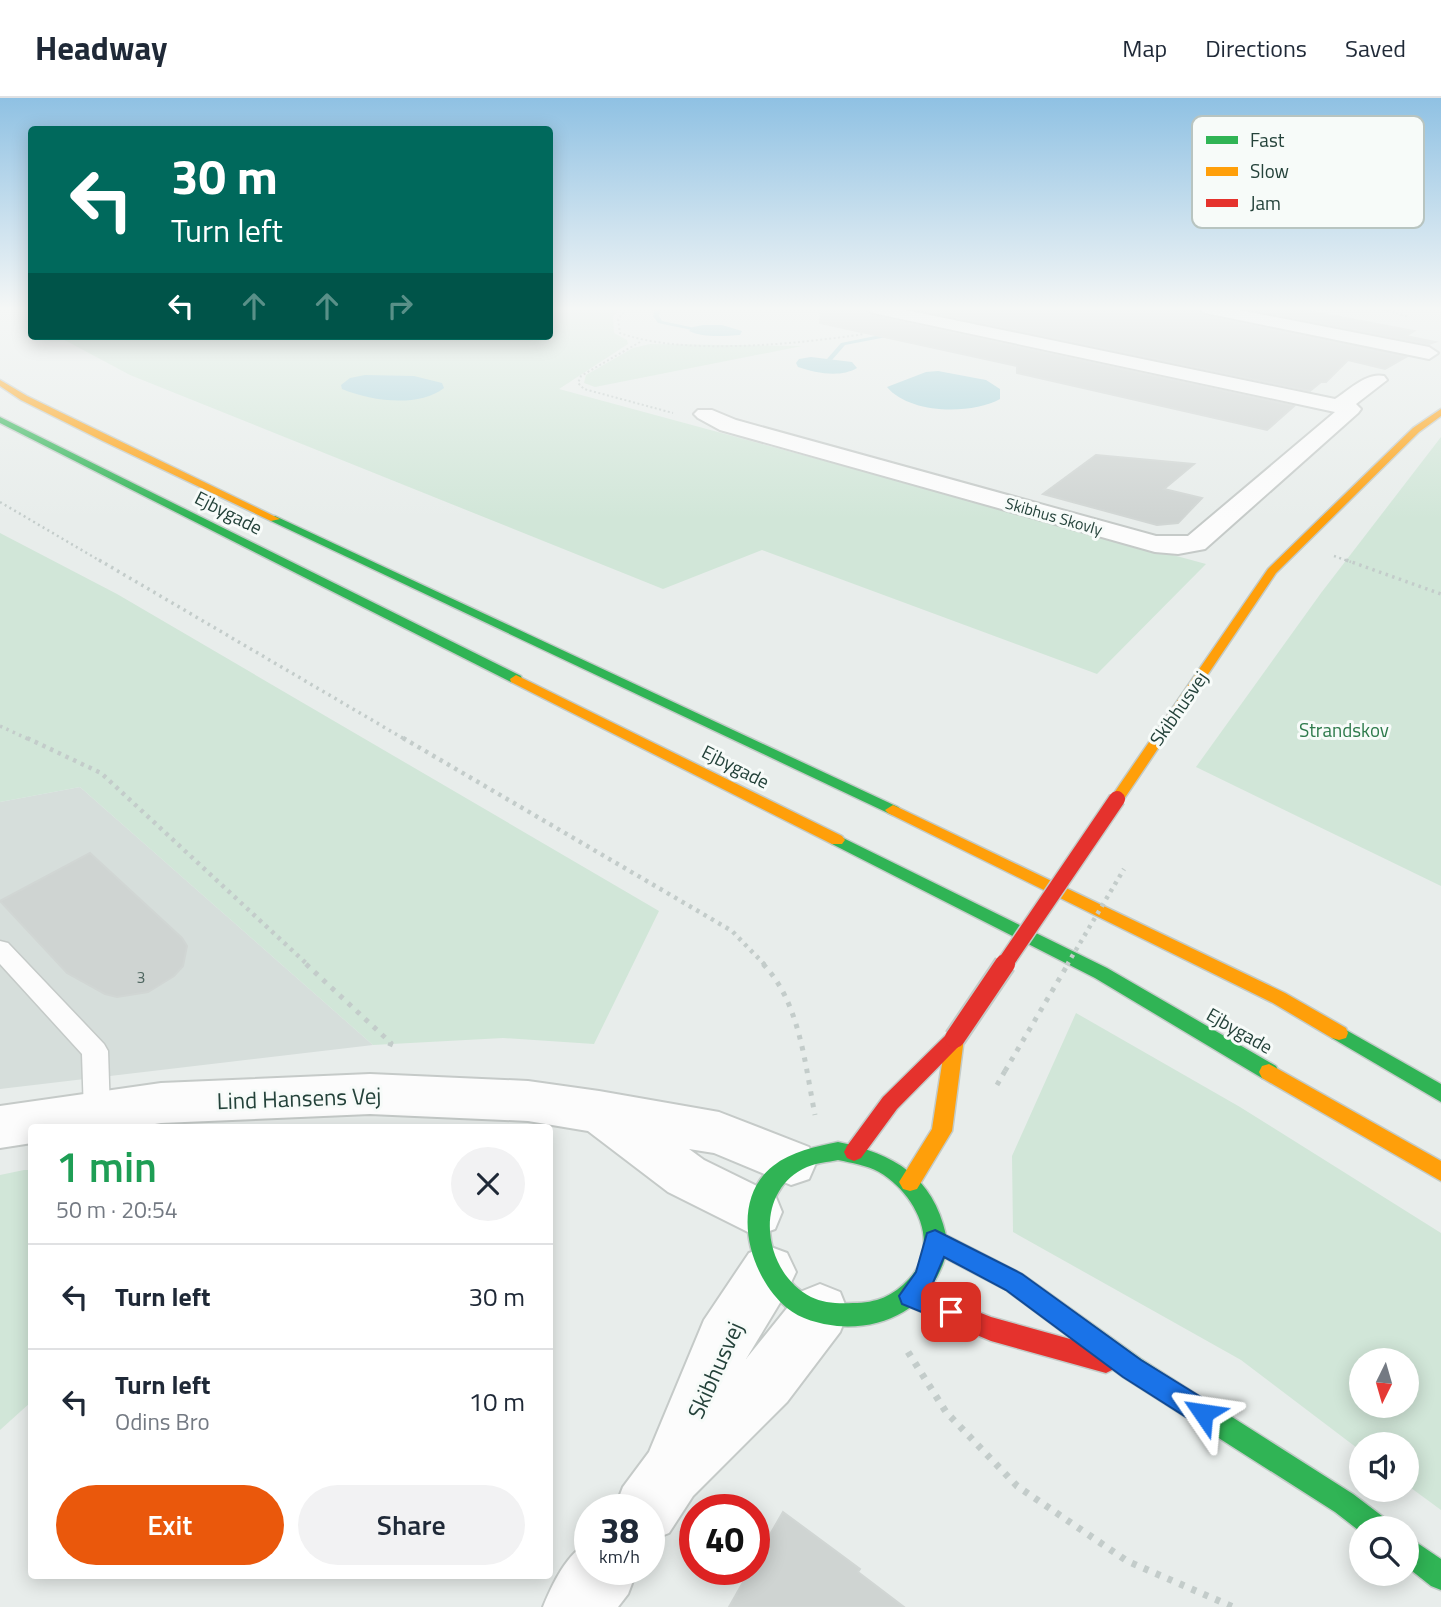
<!DOCTYPE html>
<meta charset="utf-8">
<style>
:root{--surface:#fff;--page:#f2f2f3;--text:#1f2937;--muted:#747a83;--line:#e0e1e3;--accent:#ea580c}
body{margin:0;font-family:"Titillium Web",sans-serif;background:var(--page);color:var(--text);height:100vh;display:flex;flex-direction:column;font-size:26px;white-space:nowrap}
*{box-sizing:border-box;margin:0}
p{font-size:23px;color:var(--muted)}
.icon{flex:none;width:38px;height:38px;fill:none;stroke:currentColor;stroke-width:2;stroke-linecap:round;stroke-linejoin:round}
.map{position:relative;flex:1;overflow:hidden}
.sheet{position:absolute;left:28px;top:1026px;width:525px;height:455px;display:flex;flex-direction:column;background:var(--surface);border-radius:7px;box-shadow:0 4px 18px #0003}
.sheet>*{flex:none}
.hud{position:absolute;left:28px;top:28px;width:525px;height:214px;border-radius:7px;box-shadow:0 4px 18px #0003;background:#00695c;color:#fff;overflow:hidden}
.needle{width:46px;rotate:185deg}
.fabs{position:absolute;left:1349px;top:1250px;display:grid;gap:14px}
.fabs a{display:grid;place-items:center;width:70px;height:70px;border-radius:50%;background:var(--surface);box-shadow:0 4px 18px #0003;font-size:35px}
.speed{position:absolute;left:574px;top:1396px;display:flex;gap:14px;font-size:35px;font-weight:700;text-align:center}
.speed>*{display:grid;place-content:center;width:91px;height:91px;border-radius:50%;background:var(--surface);box-shadow:0 4px 18px #0003;line-height:1}
.speed small{font-size:18px;font-weight:400}
.speed .limit{border:10px solid #d22;background:#fff;color:#111}
.pin{position:absolute;display:grid;place-items:center;width:60px;height:60px;color:#fff;margin:-30px;border-radius:14px;box-shadow:0 4px 10px #0006}
.me{position:absolute;width:77px;margin:-38px;rotate:302deg;stroke-linejoin:round;filter:drop-shadow(0 0 5px #0008)}
.turn{display:flex;align-items:center;gap:24px;height:147px;padding:0 28px;font-size:32px}
.turn .icon{width:91px;height:91px;stroke-width:2.5}
.turn b{display:block;font-size:49px;line-height:60px}
.lanes{display:flex;align-items:center;height:66px;padding:0 28px;background:#0003;justify-content:center;gap:35px;direction:ltr}
.lanes .off{opacity:.35}
.round{display:grid;place-items:center;flex:none;width:74px;height:74px;border-radius:37px;background:var(--page)}
.summary{display:flex;align-items:center;justify-content:space-between;height:119px;padding:0 28px}
h1{font-size:42px;font-weight:600;line-height:52px;color:#1e9e55}
.cta{display:flex;gap:14px;margin-top:auto;padding:14px 28px}
.cta a{flex:1;height:80px;border-radius:42px;background:var(--accent);color:#fff;font-size:28px;font-weight:600;line-height:80px;text-align:center}
.cta a+a{background:var(--page);color:var(--text)}
ul{padding:0;list-style:none}
li{display:flex;align-items:center;gap:21px;height:105px;padding:0 28px;border-top:2px solid var(--line)}
li div{flex:1}
li b{display:block;font-size:26px}
li em{font-style:normal}
header{display:flex;align-items:center;gap:42px;box-sizing:border-box;height:98px;padding:0 35px;background:var(--surface);border-bottom:2px solid var(--line)}
header strong{font-size:33px}
nav{display:flex;gap:38px;margin-inline-start:auto;font-size:24px}
.map>svg:first-child{display:block}
</style>
<header>
<strong>Headway</strong>
<nav><a>Map</a><a>Directions</a><a>Saved</a></nav>
</header>
<div class="map">
<svg width="1441" height="1509" viewBox="0 0 1441 1509">
<rect width="100%" height="100%" fill="#e8edeb"/>
<!-- built -->
<polygon fill="#d6dedb" points="80,689 373,947 0,991 0,704"/>
<!-- green -->
<g fill="#d1e6d8" fill-rule="evenodd">
<polygon points="550,210 620,210 613,219 614,235 627,242 628,246 559,291 1206,466 1097,576 762,452 663,491 130,277 57,238 550,238"/>
<polygon points="650,246 802,248 595,289 584,285 586,277 633,250"/>
<polygon points="1441,339 1441,788 1196,669 1321,495"/>
<polygon points="0,435 117,496 659,813 594,946 503,940 373,947 80,689 0,704"/>
<path d="M 1076,915 L 1240,1009 L 1441,1135 L 1441,1412 L 1407,1387 L 1407,1346 L 1362,1346 L 1361,1353 L 1241,1262 L 1013,1134 L 1012,1058 ZM 1362,1262 L 1407,1262 L 1407,1307 L 1362,1307 Z"/>
<polygon points="24,1072 32,1072 31,1304 0,1332 0,1077"/>
</g>
<!-- water -->
<g fill="#a9d4db">
<path d="M 703,227 L 722,227 L 742,233 L 740,237 C 725,238 703,240 689,233 L 693,229 Z"/>
<path d="M 811,259 L 852,264 L 857,270 C 840,280 816,275 798,269 L 796,265 L 799,261 Z"/>
<path d="M 938,273 L 986,282 L 1000,291 L 1000,301 C 971,317 909,316 887,289 L 926,274 Z"/>
<path d="M 365,277 L 414,278 L 442,285 L 444,290 C 418,310 371,303 342,291 L 341,287 L 350,280 Z"/>
</g>
<g fill="none" stroke-linecap="round" stroke-linejoin="round">
<!-- stream -->
<g fill="#a9d4db" fill-rule="evenodd">
<polygon points="655,210 661,210 659,218 662,223 695,230 692,232 658,225 653,218"/>
<polygon points="895,234 897,237 845,247 832,262 827,261 841,245"/>
</g>
</g>
<!-- building -->
<g fill="#cfd4d2" stroke="#d1d6d4" stroke-width="2">
<polygon points="821,210 863,210 872,218 1294,308 1267,332 1017,275 1017,268 820,225"/>
<polygon points="908,210 1195,210 1204,218 1406,259 1385,271 1348,262 1326,284 1321,284 1310,293"/>
<polygon points="1241,210 1293,210 1414,233 1406,238 1435,244 1429,246"/>
<polygon points="1096,357 1194,366 1164,391 1202,400 1178,425 1157,427 1043,396"/>
<polygon points="90,755 182,840 187,848 183,868 174,878 148,894 117,899 105,896 67,875 0,803"/>
<polygon points="783,1414 860,1471 858,1474 904,1509 729,1509 750,1472 754,1472 754,1464"/>
</g>
<g fill="none" stroke-linecap="round" stroke-linejoin="round">
<defs>
<polygon id="lane" points="0,843 8,845 104,946 108,953 110,1015 106,1023 97,1026 88,1023 84,1015 82,956 0,866"/>
<g id="street">
<path d="M 865,210 L 896,210 L 1335,301 C 1349,292 1367,274 1384,278 L 1387,282 L 1356,306 L 1361,311 L 1358,315 L 1205,451 L 1178,456 L 1155,454 L 720,332 L 698,320 L 694,316 L 698,312 L 712,312 L 736,322 L 1156,438 L 1188,438 L 1335,314 L 873,215 Z"/>
<polygon points="1197,210 1229,210 1429,249 1438,255 1429,261 1205,215"/>
<polygon points="370,976 528,983 599,993 719,1014 809,1049 816,1065 809,1081 791,1087 714,1055 689,1051 704,1062 775,1097 782,1114 775,1131 756,1138 668,1094 588,1033 528,1023 370,1016 161,1025 137,1029 32,1029 32,1045 0,1050 0,1008 161,985"/>
<polygon points="768,1148 787,1155 796,1174 787,1193 746,1261 800,1194 820,1186 840,1194 848,1214 840,1234 787,1304 693,1398 669,1435 649,1443 649,1412 614,1412 623,1389 649,1354 704,1222 749,1155"/>
<path d="M 590,1444 L 590,1472 L 637,1472 L 628,1496 L 618,1509 L 543,1509 C 552,1487 567,1454 590,1444 Z"/>
</g>
<g id="fast">
<polygon points="0,319 521,578 522,581 516,585 511,584 0,325"/>
<polygon points="275,418 898,709 901,712 893,717 888,715 271,423 270,421"/>
<polygon points="837,737 1107,870 1276,968 1279,974 1276,980 1269,982 1262,980 1095,880 832,746 829,742 832,738"/>
<polygon points="1339,928 1441,986 1441,1004 1332,940 1330,935 1332,930"/>
<path d="M 838,1044 C 894,1056 933,1078 946,1137 L 1022,1176 L 1141,1261 L 1353,1396 L 1386,1421 L 1390,1430 L 1362,1430 L 1362,1435 L 1335,1414 L 1123,1279 L 1006,1192 L 945,1160 C 930,1208 887,1232 837,1228 C 820,1226 800,1221 787,1210 C 749,1179 728,1103 773,1068 C 792,1053 815,1049 838,1044 ZM 838,1062 C 852,1065 866,1067 879,1074 C 915,1095 942,1146 909,1181 C 893,1198 877,1205 853,1205 C 839,1206 823,1205 811,1199 C 762,1174 752,1093 807,1069 C 816,1065 828,1064 838,1062 Z"/>
<polygon points="1407,1438 1441,1461 1441,1492 1431,1488 1407,1469"/>
</g>
<g id="slow">
<polygon points="0,282 27,298 280,421 271,423 103,343 21,302 0,288"/>
<polygon points="1441,311 1441,318 1419,334 1276,475 1122,704 1112,704 1110,701 1112,698 1268,471 1413,330"/>
<polygon points="516,577 842,738 845,742 842,746 832,746 511,584 510,581"/>
<polygon points="893,707 1285,895 1346,930 1348,935 1346,940 1339,942 1332,940 1273,905 888,715 885,712"/>
<polygon points="955,933 962,935 964,940 952,1033 917,1091 910,1093 903,1091 899,1084 932,1031 946,940 948,935"/>
<polygon points="1269,966 1441,1063 1441,1083 1262,980 1259,974 1262,968"/>
</g>
<g id="jam">
<polygon points="955,933 962,935 964,940 962,945 897,1011 861,1060 854,1063 847,1060 844,1054 847,1048 883,999 948,935"/>
<polygon points="911,1187 991,1219 1106,1251 1114,1255 1118,1263 1114,1271 1106,1275 991,1243 903,1206 900,1198 903,1190"/>
</g>
</defs>
<!-- lane casing -->
<use href="#lane" stroke="#c5cac8" stroke-width="3"/>
<!-- street casing -->
<use href="#street" stroke="#c5cac8" stroke-width="4"/>
<!-- fast casing -->
<use href="#fast" stroke="#c3cbc8" stroke-width="3"/>
<!-- slow casing -->
<use href="#slow" stroke="#c3cbc8" stroke-width="3"/>
<!-- jam casing -->
<use href="#jam" stroke="#c3cbc8" stroke-width="3"/>
<!-- path-far5 -->
<g stroke="#c3ccca" stroke-width="2" stroke-dasharray="2 2.5" stroke-linecap="butt">
<path d="M 626,210 L 618,221 L 620,235 C 682,258 798,246 864,236"/>
<polyline points="1379,210 1409,219"/>
<polyline points="640,244 581,278 578,285 584,291 673,315"/>
</g>
<!-- path-far4 -->
<g stroke="#c3ccca" stroke-width="2.5" stroke-dasharray="2 3.5" stroke-linecap="butt">
<polyline points="0,404 102,464"/>
<polyline points="1334,458 1351,464"/>
</g>
<!-- path-far3 -->
<g stroke="#c3ccca" stroke-width="3.5" stroke-dasharray="2.5 4.5" stroke-linecap="butt">
<polyline points="99,462 406,642"/>
<polyline points="1346,462 1441,496"/>
<polyline points="0,628 30,642"/>
</g>
<!-- path-far2 -->
<g stroke="#c3ccca" stroke-width="4.5" stroke-dasharray="3.5 5" stroke-linecap="butt">
<polyline points="27,640 101,675 308,867"/>
<polyline points="403,640 732,833 765,867"/>
</g>
<!-- path-far1 -->
<g stroke="#c3ccca" stroke-width="5" stroke-dasharray="4.5 7" stroke-linecap="butt">
<polyline points="306,866 391,945 387,954"/>
<path d="M 763,866 C 800,904 805,967 815,1017"/>
<polyline points="997,987 1005,973"/>
</g>
<!-- path -->
<polyline stroke="#c3ccca" stroke-width="7" stroke-dasharray="5 8" stroke-linecap="butt" points="908,1254 946,1314 1017,1388 1127,1463 1233,1509"/>
<!-- lane -->
<use href="#lane" fill="#fcfcfc" fill-rule="evenodd"/>
<!-- street -->
<use href="#street" fill="#fcfcfc" fill-rule="evenodd"/>
<!-- fast -->
<use href="#fast" fill="#30b455" fill-rule="evenodd"/>
<!-- slow -->
<use href="#slow" fill="#ff9f0a" fill-rule="evenodd"/>
<!-- jam -->
<use href="#jam" fill="#e5322d" fill-rule="evenodd"/>
<defs>
<polyline id="jam-bridge-far1" points="1004,867 1117,701"/>
<polyline id="jam-bridge" points="955,940 1005,866"/>
</defs>
<!-- jam-bridge-far1 casing -->
<use href="#jam-bridge-far1" stroke="#c3cbc8" stroke-width="19" stroke-linecap="butt"/>
<!-- jam-bridge casing -->
<use href="#jam-bridge" stroke="#c3cbc8" stroke-width="24" stroke-linecap="butt"/>
<!-- path-bridge-far1 -->
<polyline stroke="#c3ccca" stroke-width="4.5" stroke-dasharray="3.5 5" stroke-linecap="butt" points="1067,867 1124,771"/>
<!-- path-bridge -->
<polyline stroke="#c3ccca" stroke-width="5" stroke-dasharray="4.5 7" stroke-linecap="butt" points="1005,973 1068,866"/>
<!-- jam-bridge-far1 -->
<use href="#jam-bridge-far1" stroke="#e5322d" stroke-width="16"/>
<!-- jam-bridge -->
<use href="#jam-bridge" stroke="#e5322d" stroke-width="20"/>
</g>
<!-- sky -->
<linearGradient id="sky" x2="0" y2="1"><stop stop-color="#8fc1e3"/><stop offset="0.5" stop-color="#f5f7f6"/><stop offset="1" stop-color="#f5f7f6" stop-opacity="0"/></linearGradient>
<rect width="1441" height="421" fill="url(#sky)"/>
<!-- route -->
<polygon fill="#1a73e8" stroke="#114b97" stroke-width="2" points="935,1132 1022,1176 1141,1262 1212,1306 1216,1315 1212,1324 1203,1328 1194,1324 1123,1279 1006,1192 944,1159 929,1194 959,1206 962,1214 959,1222 951,1226 902,1206 899,1198 916,1174 927,1135"/>
<g text-anchor="middle" dominant-baseline="central" stroke-width="6" stroke-linejoin="round" paint-order="stroke">
<!-- far-street labels -->
<g font-size="16" fill="#24423a" stroke="#f7fbf9">
<text transform="translate(1054 418) rotate(16)">Skibhus Skovly</text>
</g>
<!-- number labels -->
<g font-size="16" fill="#506761">
<text x="141" y="879">3</text>
</g>
<!-- street labels -->
<g font-size="19" fill="#24423a" stroke="#f7fbf9">
<text transform="translate(229 414) rotate(27)">Ejbygade</text>
<text transform="translate(1178 610) rotate(-55)">Skibhusvej</text>
<text transform="translate(736 668) rotate(27)">Ejbygade</text>
<text transform="translate(1240 932) rotate(30)">Ejbygade</text>
</g>
<!-- park labels -->
<g font-size="19" fill="#2d7a4b" stroke="#f7fbf9">
<text x="1344" y="631">Strandskov</text>
</g>
<!-- near-street labels -->
<g font-size="23" fill="#24423a" stroke="#f7fbf9">
<text transform="translate(299 1000) rotate(-2)">Lind Hansens Vej</text>
<text transform="translate(715 1272) rotate(-66)">Skibhusvej</text>
</g>
</g>
<!-- legend -->
<rect x="1192" y="18" width="232" height="112" rx="10" fill="#f7fbf9" stroke="#b8c4c0" stroke-width="2"/>
<rect x="1206" y="38" width="32" height="8" fill="#30b455"/>
<rect x="1206" y="69" width="32" height="9" fill="#ff9f0a"/>
<rect x="1206" y="101" width="32" height="8" fill="#e5322d"/>
<g font-size="19" fill="#24423a">
<text x="1250" y="49">Fast</text>
<text x="1250" y="80">Slow</text>
<text x="1250" y="112">Jam</text>
</g>
</svg>
<div class="fabs">
<a><svg class="needle" viewBox="-14 -14 28 28"><path d="M0-13l5 13h-10z" fill="#e53935"/><path d="M0 13l5-13h-10z" fill="#747a83"/></svg></a>
<a><svg class="icon" aria-label="sound" viewBox="0 0 24 24"><path d="M4 9h4l5-4v14l-5-4H4zM17 9q2 3 0 6"/></svg></a>
<a><svg class="icon" aria-label="search" viewBox="0 0 24 24"><circle cx="10" cy="10" r="6"/><path d="M15 15l6 6"/></svg></a>
</div>
<div class="speed"><div>38<small>km/h</small></div><div class="limit">40</div></div>
<div class="pin" style="left:951px;top:1214px;background:#d93025"><svg class="icon" aria-label="arrive" viewBox="0 0 24 24"><path d="M6 21V4h12l-3 4 3 4H6"/></svg></div>
<svg class="me" style="left:1203px;top:1315px" viewBox="-20 -20 40 40"><path d="M0-17L14 15 0 8-14 15z" fill="#1a73e8" stroke="#fff" stroke-width="4"/></svg>
<div class="hud">
<div class="turn"><svg class="icon" aria-label="left" viewBox="0 0 24 24"><path d="M17 20v-9H6M10 6l-5 5 5 5"/></svg><div><b>30 m</b>Turn left</div></div>
<div class="lanes"><svg class="icon" aria-label="left" viewBox="0 0 24 24"><path d="M17 20v-9H6M10 6l-5 5 5 5"/></svg><svg class="icon off" aria-label="ahead" viewBox="0 0 24 24"><path d="M12 20V5M6 11l6-6 6 6"/></svg><svg class="icon off" aria-label="ahead" viewBox="0 0 24 24"><path d="M12 20V5M6 11l6-6 6 6"/></svg><svg class="icon off" aria-label="right" viewBox="0 0 24 24"><path d="M7 20v-9h11M14 6l5 5-5 5"/></svg></div>
</div>
<section class="sheet">
<div class="summary"><div><h1>1 min</h1><p>50 m · 20:54</p></div><a class="round"><svg class="icon" aria-label="close" viewBox="0 0 24 24"><path d="M6 6l12 12M18 6L6 18"/></svg></a></div>
<ul>
<li><svg class="icon" aria-label="left" viewBox="0 0 24 24"><path d="M17 20v-9H6M10 6l-5 5 5 5"/></svg><div><b>Turn left</b></div><em>30 m</em></li>
<li><svg class="icon" aria-label="left" viewBox="0 0 24 24"><path d="M17 20v-9H6M10 6l-5 5 5 5"/></svg><div><b>Turn left</b><p>Odins Bro</p></div><em>10 m</em></li>
</ul>
<div class="cta"><a>Exit</a><a>Share</a></div>
</section>
</div>
